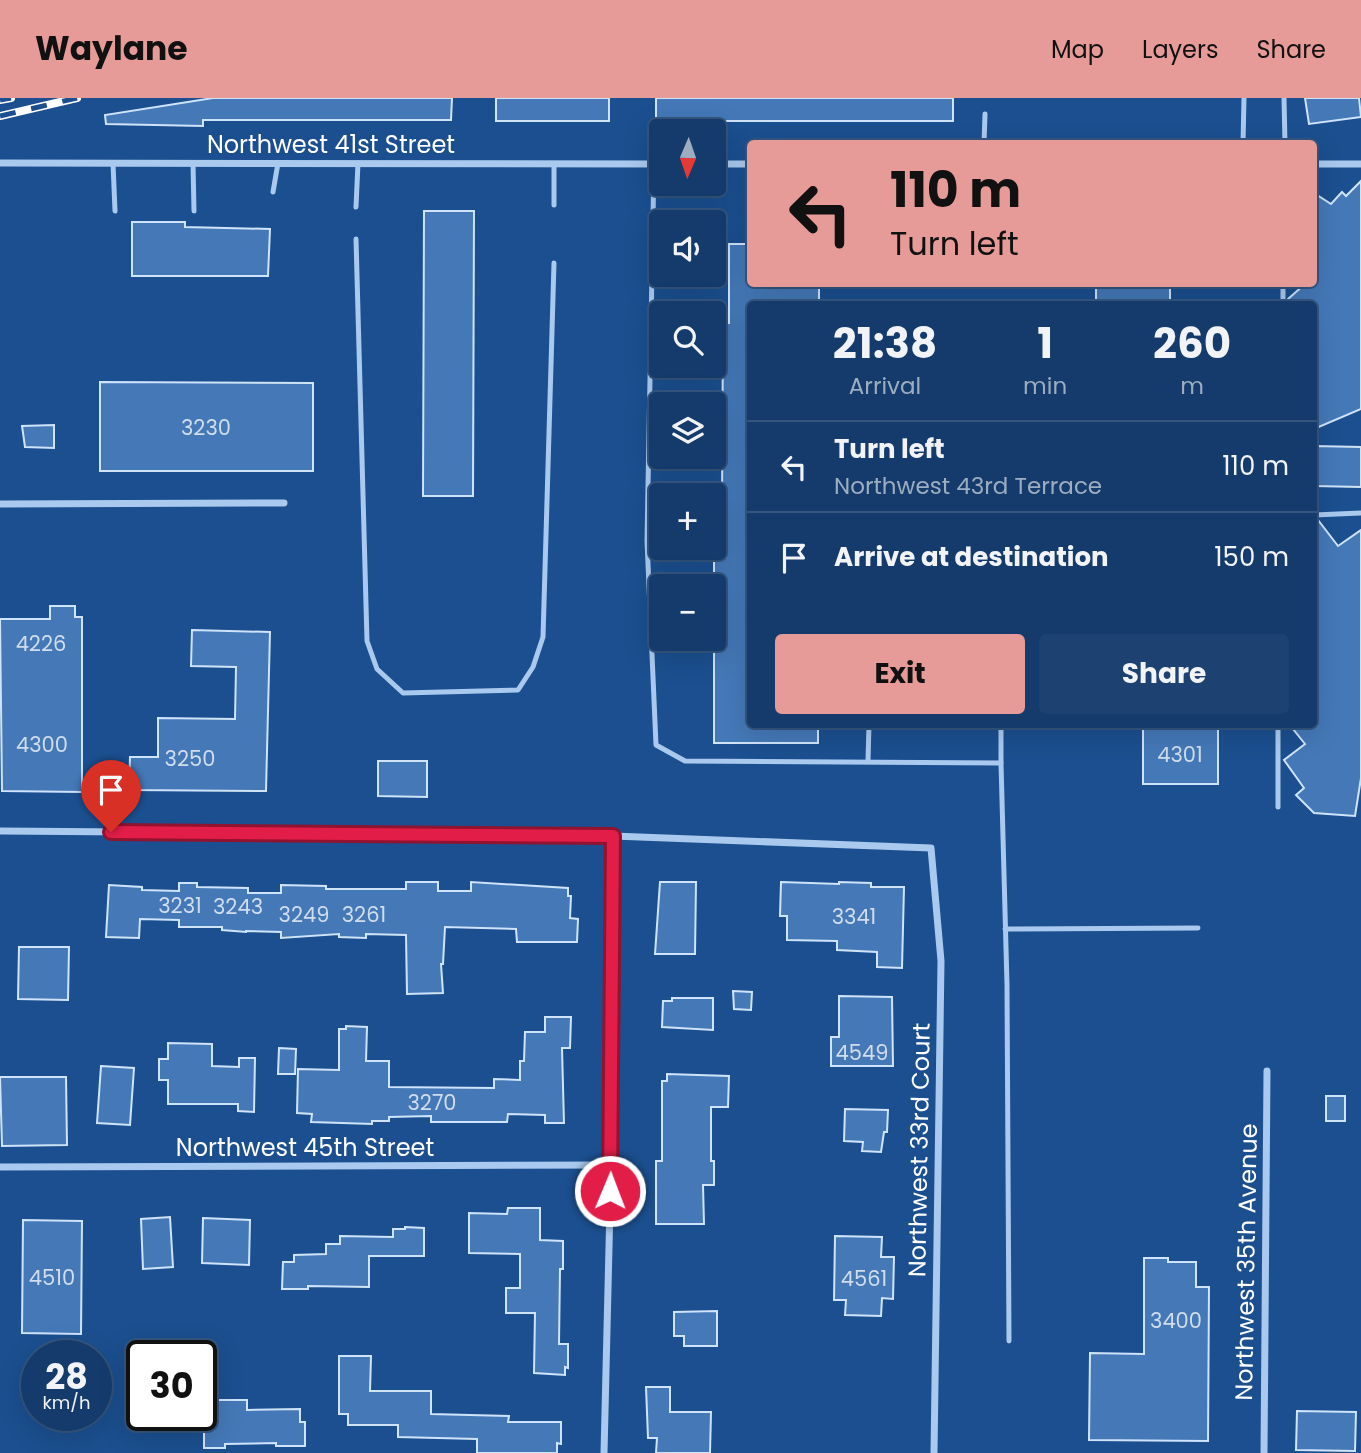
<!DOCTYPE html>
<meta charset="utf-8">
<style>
:root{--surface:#143b6b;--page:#1d4271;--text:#f1f3f6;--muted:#9dadc1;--line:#33557e;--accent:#e69b98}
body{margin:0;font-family:Poppins,sans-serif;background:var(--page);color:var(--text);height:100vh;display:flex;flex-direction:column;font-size:26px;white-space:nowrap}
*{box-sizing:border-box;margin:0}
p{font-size:23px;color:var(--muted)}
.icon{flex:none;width:38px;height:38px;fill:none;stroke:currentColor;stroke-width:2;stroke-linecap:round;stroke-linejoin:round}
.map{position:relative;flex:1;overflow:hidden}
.drawer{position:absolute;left:747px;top:203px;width:570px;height:427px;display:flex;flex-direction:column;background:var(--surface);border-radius:7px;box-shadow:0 7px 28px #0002,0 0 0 2px var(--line)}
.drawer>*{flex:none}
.top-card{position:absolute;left:747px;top:42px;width:570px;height:147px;border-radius:7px;box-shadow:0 7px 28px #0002,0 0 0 2px var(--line);background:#e69b98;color:#111;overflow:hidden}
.needle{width:46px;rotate:182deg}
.buttons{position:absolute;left:649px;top:21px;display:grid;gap:14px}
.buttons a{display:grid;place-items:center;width:77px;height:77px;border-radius:7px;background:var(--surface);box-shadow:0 7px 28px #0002,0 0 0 2px var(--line);font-size:35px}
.speed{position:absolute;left:21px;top:1242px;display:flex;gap:14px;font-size:35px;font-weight:700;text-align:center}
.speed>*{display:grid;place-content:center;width:91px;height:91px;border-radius:50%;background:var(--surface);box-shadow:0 7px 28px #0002,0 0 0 2px var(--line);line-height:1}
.speed small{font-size:18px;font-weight:400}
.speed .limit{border:4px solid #111;border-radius:10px;background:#fff;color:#111}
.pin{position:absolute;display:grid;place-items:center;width:60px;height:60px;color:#fff;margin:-72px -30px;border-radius:50% 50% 50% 0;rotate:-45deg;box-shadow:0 0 7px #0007}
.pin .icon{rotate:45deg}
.me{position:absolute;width:77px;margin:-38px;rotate:1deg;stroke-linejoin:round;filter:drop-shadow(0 0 5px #0008)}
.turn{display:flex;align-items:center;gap:24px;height:147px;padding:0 28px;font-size:32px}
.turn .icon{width:91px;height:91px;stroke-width:2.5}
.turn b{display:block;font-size:49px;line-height:60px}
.eta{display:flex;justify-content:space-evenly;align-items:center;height:119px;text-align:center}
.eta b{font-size:42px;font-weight:700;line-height:49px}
.primary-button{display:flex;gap:14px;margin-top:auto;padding:14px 28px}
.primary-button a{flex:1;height:80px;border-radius:7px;background:var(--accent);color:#111;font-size:28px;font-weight:700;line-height:80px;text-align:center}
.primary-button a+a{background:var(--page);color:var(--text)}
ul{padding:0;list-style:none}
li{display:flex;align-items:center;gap:21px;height:91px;padding:0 28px;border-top:2px solid var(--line)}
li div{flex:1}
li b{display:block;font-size:26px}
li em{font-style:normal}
header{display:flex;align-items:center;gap:42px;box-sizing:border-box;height:98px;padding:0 35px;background:var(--accent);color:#111}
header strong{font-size:33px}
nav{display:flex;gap:38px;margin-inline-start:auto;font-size:24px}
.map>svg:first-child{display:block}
</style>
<header>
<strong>Waylane</strong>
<nav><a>Map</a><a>Layers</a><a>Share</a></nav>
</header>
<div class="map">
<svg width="1361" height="1355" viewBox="0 0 1361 1355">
<rect width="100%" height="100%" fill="#1b4f8f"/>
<!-- building -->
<g fill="#4478b7" stroke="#cfe3fa" stroke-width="2">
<polygon points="213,0 452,0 451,22 203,22 203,28 106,26 105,17"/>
<rect x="496" y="0" width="113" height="23"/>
<rect x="656" y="0" width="297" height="23"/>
<polygon points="1305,0 1359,0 1361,19 1309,26"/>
<polygon points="1361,83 1361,311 1314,331 1314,206 1288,206 1288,201 1305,186 1314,186 1314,95 1331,106 1342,94 1346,98"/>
<polygon points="424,113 474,113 473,398 423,398"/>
<polygon points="132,124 185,124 185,129 270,131 268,178 132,178"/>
<polygon points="729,146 751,146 751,186 819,186 819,206 751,206 751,626 818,626 818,645 714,645 714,405 722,405 723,225 729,225"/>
<rect x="1096" y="186" width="74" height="20"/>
<polygon points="100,284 313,285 313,373 100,373"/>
<polygon points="54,327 54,350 25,349 22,328"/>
<polygon points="1314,348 1361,349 1361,389 1314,388"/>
<polygon points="1314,422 1318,422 1338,448 1361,432 1361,680 1355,718 1314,715 1296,697 1304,690 1284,662 1305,646 1289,626 1314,626"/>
<polygon points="50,508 75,508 75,519 82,519 82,694 2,693 0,521 50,521"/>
<polygon points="192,532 270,534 266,693 129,692 130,659 158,659 158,620 235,621 236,569 191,568"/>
<rect x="1143" y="626" width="75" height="60"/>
<polygon points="378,663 427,663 427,699 378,698"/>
<polygon points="406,784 438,784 438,793 471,793 471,784 568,790 568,798 571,798 570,820 578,821 577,844 517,844 516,831 445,829 443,866 441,866 443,895 407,896 406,837 366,836 366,840 339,839 339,836 281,840 281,834 246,833 246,834 222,832 222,829 179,829 179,822 140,821 139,840 106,839 109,787 142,789 142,792 179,793 179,785 197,785 197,789 248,790 248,795 281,795 281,787 326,788 326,791 406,791"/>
<polygon points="660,784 696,784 695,856 655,856"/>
<polygon points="781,784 839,786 839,784 871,785 871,789 904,789 902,870 877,869 877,854 837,852 837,843 787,842 787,818 780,818"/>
<polygon points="19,849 69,849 68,902 18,901"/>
<polygon points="733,893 752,894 751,912 734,911"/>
<polygon points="839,898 892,899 893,968 831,968 831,939 839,939"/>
<polygon points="672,900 713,900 713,932 662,929 663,903 672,903"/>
<polygon points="545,919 571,919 570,950 562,950 564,1025 545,1025 545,1017 508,1016 507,1024 431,1024 431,1018 389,1019 389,1023 372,1023 372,1026 311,1024 312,1016 297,1015 298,971 339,972 339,931 346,931 346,928 367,929 366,963 389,963 389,989 494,990 494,981 520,982 520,963 524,963 525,934 545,934"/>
<polygon points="168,945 212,946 212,968 239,969 239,960 255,960 254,1014 238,1013 238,1006 168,1006 168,982 159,982 159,961 168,961"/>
<polygon points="279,950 296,951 295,976 278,976"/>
<polygon points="101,968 134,970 130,1027 97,1025"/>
<polygon points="667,976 729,978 728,1009 711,1009 711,1063 714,1063 714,1087 703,1087 704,1126 656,1126 656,1063 662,1063 662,983 667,983"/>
<polygon points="0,979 66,979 67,1047 2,1048"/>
<rect x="1326" y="998" width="19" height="25"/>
<polygon points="845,1011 888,1012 887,1034 884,1034 881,1054 862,1053 863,1044 844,1043"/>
<polygon points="508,1110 540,1110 540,1142 563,1143 563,1171 560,1171 559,1246 568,1246 568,1270 565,1269 565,1277 534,1275 535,1215 506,1215 506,1190 520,1190 520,1156 469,1155 469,1115 507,1116"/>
<polygon points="170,1119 173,1169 143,1171 141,1121"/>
<polygon points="203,1120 250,1122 249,1167 202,1165"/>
<polygon points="23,1122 82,1123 81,1236 22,1235"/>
<polygon points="405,1129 424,1130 424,1158 369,1158 369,1189 308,1188 308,1191 282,1191 283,1164 294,1164 294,1157 326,1156 326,1146 340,1146 340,1138 393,1139 393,1131 405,1131"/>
<polygon points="835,1138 882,1139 881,1159 894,1159 893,1201 882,1200 881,1218 845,1217 846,1202 834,1202"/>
<polygon points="1144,1160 1168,1160 1168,1164 1196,1164 1196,1189 1209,1189 1208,1343 1089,1342 1090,1255 1144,1256"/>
<polygon points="717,1213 717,1248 684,1248 684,1238 674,1238 674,1214"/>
<polygon points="339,1258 371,1258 370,1293 431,1293 431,1316 509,1318 508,1324 561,1324 561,1346 557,1345 557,1355 477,1355 477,1341 398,1339 398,1327 348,1327 348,1316 339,1316"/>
<polygon points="646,1289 670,1289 670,1314 711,1314 710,1355 656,1355 657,1340 648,1340"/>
<polygon points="204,1302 247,1302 247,1312 300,1311 300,1324 305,1324 305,1348 276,1348 276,1345 225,1346 225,1350 204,1350"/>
<polygon points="1297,1313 1356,1314 1355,1353 1296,1352"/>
</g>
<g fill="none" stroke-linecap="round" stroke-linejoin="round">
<!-- service -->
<g stroke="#a9c9ee" stroke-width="5">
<polyline points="1284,0 1285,46"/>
<polyline points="984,46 985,16"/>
<polyline points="1243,46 1244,0"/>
<polyline points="113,65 115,113"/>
<polyline points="193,65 194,113"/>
<polyline points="554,66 554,107"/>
<polyline points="654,66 647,443 656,647 685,663 1001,665 1001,626"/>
<polyline points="273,94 278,65"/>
<polyline points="356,109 358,65"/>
<polyline points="356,141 367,543 377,571 403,595 518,592 533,569 543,539 554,165"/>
<polyline points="1283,206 1283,186"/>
<polyline points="1314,417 1361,415"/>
<polyline points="868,663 869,626"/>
<polyline points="1001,665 1007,887 1009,1243"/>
<polyline points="1278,709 1278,626"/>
<polyline points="1005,831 1198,830"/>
</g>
<!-- minor -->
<g stroke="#a9c9ee" stroke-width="7">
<polyline points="0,65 662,66"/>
<polyline points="714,66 751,66"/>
<polyline points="1314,66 1361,66"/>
<polyline points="0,406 284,405"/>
<polyline points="0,733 613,738 931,750 941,863 934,1355"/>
<polyline points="0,1069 611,1067"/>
<polyline points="604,1355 611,1067 613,738"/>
<polyline points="1264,1355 1267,973"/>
</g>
<defs>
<g id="rail">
<polyline points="0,2 11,0"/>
<polyline points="0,18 77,0"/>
</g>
</defs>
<!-- rail casing -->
<use href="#rail" stroke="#fff" stroke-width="8"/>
<!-- rail -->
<use href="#rail" stroke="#1b4f8f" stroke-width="5" stroke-dasharray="16" stroke-linecap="butt"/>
</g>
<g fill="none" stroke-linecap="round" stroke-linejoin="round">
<defs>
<polyline id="route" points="111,734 613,738 610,1093"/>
</defs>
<!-- route casing -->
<use href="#route" stroke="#92132f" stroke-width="18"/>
<!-- route -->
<use href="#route" stroke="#e11d48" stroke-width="12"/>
</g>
<g text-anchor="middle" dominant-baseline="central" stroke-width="5" stroke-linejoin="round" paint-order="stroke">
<!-- number labels -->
<g font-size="21" fill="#d0dded">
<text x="206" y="329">3230</text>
<text x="41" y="545">4226</text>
<text x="42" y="646">4300</text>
<text x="1180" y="656">4301</text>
<text x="190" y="660">3250</text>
<text x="180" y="807">3231</text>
<text x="238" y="808">3243</text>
<text x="304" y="816">3249</text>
<text x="364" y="816">3261</text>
<text x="854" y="818">3341</text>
<text x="862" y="954">4549</text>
<text x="432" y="1004">3270</text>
<text x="52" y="1179">4510</text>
<text x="864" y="1180">4561</text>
<text x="1176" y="1222">3400</text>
</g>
<!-- street labels -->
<g font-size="24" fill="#fff" stroke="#1b4f8f">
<text x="331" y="46">Northwest 41st Street</text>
<text x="305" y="1049">Northwest 45th Street</text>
<text transform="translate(919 1052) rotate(-89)">Northwest 33rd Court</text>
<text transform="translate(1246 1164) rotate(-89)">Northwest 35th Avenue</text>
</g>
</g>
</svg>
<div class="buttons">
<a><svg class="needle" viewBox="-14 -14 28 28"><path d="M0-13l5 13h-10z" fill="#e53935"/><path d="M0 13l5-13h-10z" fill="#9dadc1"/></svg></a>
<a><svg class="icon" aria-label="sound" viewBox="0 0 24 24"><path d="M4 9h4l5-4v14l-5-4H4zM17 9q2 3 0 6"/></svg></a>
<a><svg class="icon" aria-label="search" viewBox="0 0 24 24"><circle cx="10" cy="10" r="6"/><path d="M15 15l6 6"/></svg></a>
<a><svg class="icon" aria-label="layers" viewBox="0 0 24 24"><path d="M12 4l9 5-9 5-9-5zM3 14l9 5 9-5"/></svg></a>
<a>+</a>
<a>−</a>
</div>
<div class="speed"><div>28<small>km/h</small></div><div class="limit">30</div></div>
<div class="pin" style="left:111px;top:734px;background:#d93025"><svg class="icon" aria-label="arrive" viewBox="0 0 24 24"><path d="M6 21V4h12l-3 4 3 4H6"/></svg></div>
<svg class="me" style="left:610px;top:1093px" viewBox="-20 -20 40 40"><circle r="17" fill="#e11d48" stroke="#fff" stroke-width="3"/><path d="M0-11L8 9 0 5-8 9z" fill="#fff"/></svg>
<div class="top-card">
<div class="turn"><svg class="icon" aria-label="left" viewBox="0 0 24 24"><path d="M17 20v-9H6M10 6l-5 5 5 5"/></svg><div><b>110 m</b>Turn left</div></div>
</div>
<section class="drawer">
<div class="eta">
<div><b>21:38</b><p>Arrival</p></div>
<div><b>1</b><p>min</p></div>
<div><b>260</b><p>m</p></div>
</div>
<ul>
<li><svg class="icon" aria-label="left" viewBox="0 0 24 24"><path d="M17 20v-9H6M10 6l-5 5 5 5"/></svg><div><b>Turn left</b><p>Northwest 43rd Terrace</p></div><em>110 m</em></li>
<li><svg class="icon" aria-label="arrive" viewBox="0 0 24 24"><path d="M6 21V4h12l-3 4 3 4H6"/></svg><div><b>Arrive at destination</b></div><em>150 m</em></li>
</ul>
<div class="primary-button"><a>Exit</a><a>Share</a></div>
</section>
</div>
